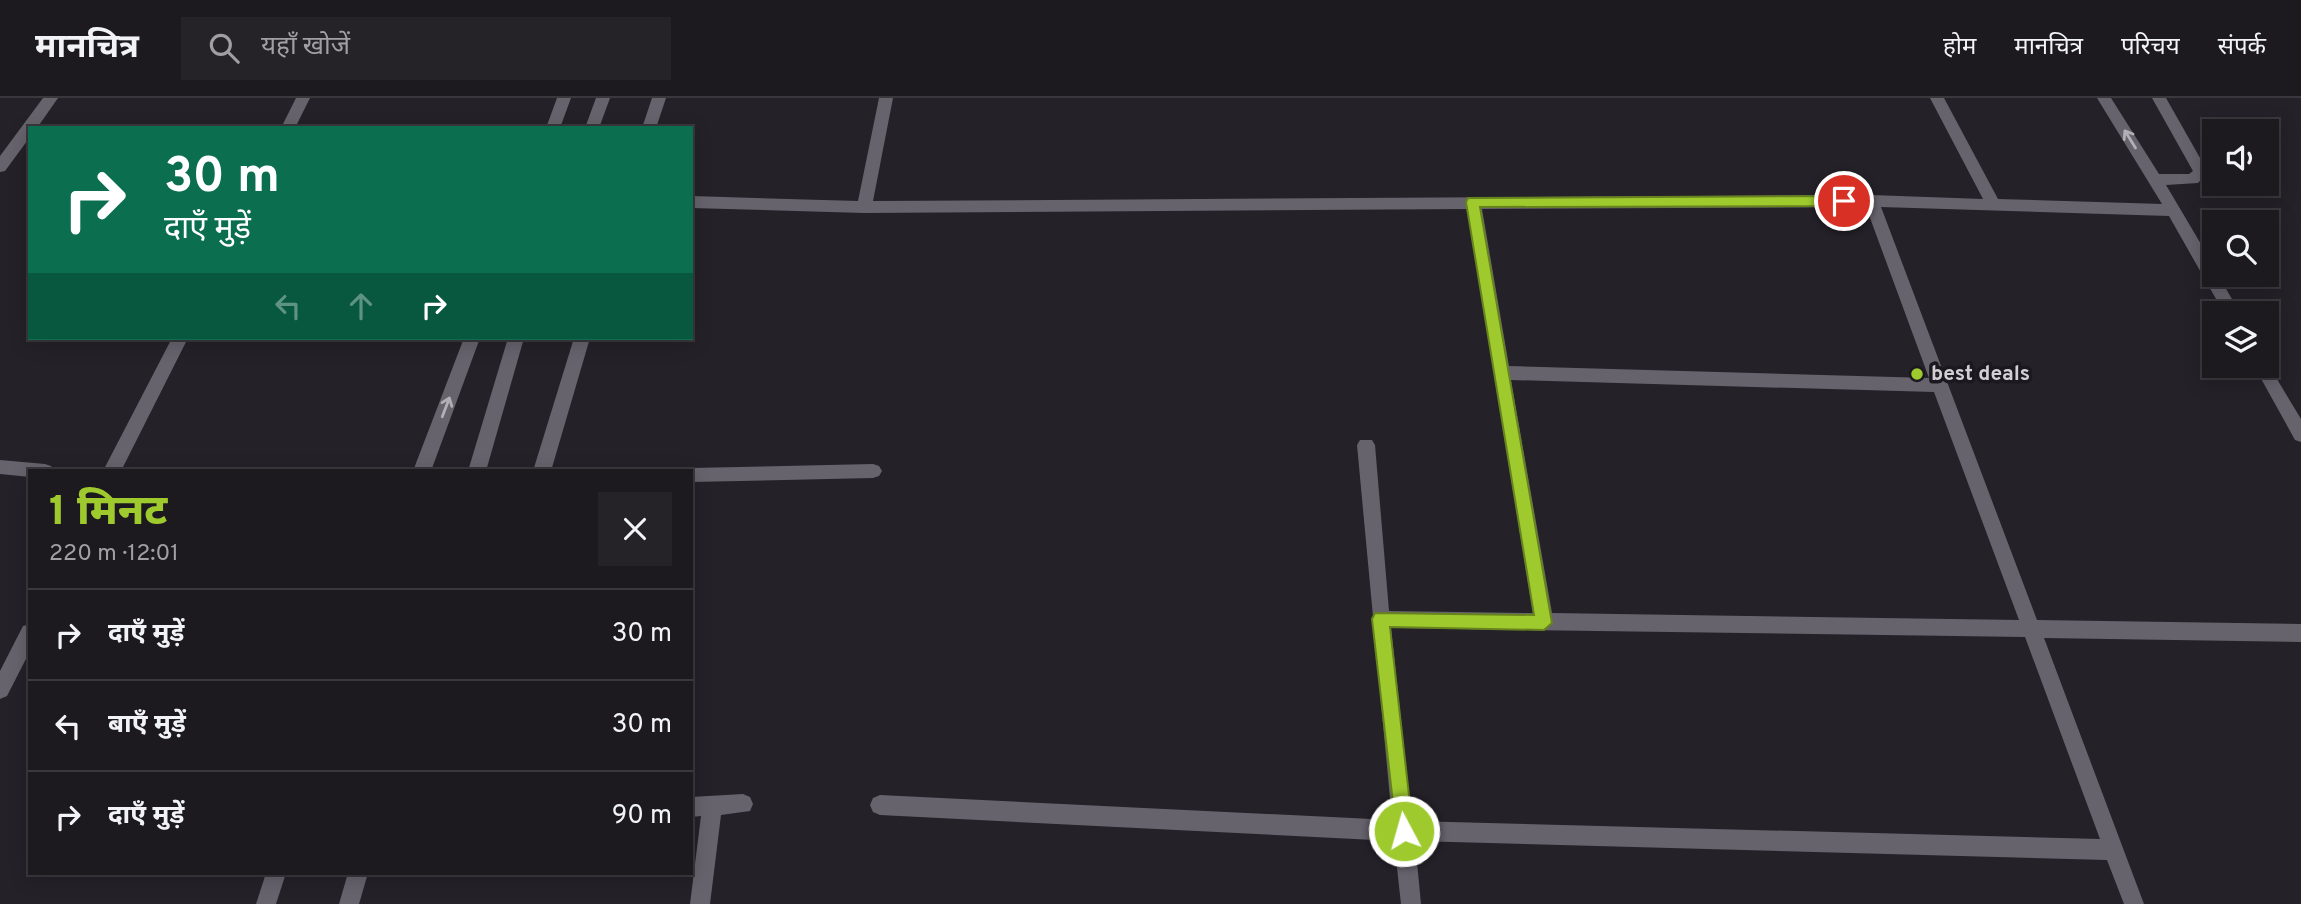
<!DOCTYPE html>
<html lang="hi">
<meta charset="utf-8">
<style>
:root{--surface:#1c191f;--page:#252228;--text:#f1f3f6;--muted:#a0a0a4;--line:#3a383d;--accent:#9eca2e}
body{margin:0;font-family:Overpass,"Noto Sans Devanagari",sans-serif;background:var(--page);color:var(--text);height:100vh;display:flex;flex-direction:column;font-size:26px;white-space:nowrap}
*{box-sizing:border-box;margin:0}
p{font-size:23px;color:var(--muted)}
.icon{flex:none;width:38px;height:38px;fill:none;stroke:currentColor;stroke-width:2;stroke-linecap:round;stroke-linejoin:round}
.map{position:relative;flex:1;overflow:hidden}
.sheet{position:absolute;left:28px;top:371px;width:665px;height:406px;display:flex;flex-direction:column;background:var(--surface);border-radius:0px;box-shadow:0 4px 18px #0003,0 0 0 2px var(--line)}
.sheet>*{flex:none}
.guide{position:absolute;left:28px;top:28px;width:665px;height:214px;border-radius:0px;box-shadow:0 4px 18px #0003,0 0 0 2px var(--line);background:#0b6e4f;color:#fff;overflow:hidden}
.tools{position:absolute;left:2202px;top:21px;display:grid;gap:14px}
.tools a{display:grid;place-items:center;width:77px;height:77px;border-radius:0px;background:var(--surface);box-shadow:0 4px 18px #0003,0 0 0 2px var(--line);font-size:35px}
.pin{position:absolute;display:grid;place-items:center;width:60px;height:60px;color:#fff;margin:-30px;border:4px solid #fff;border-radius:50%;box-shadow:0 2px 7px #0007}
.me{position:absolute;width:77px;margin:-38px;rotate:354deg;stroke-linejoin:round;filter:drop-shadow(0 0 5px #0008)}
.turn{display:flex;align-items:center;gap:24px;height:147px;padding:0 21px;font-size:32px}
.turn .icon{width:91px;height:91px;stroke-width:2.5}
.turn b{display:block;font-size:49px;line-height:60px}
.lanes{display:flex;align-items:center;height:66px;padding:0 21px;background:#0003;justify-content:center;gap:35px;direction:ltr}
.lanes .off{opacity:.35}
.round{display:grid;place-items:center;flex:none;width:74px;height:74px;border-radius:0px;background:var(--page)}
.headline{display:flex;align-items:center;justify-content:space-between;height:119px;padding:0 21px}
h1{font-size:42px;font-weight:800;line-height:52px;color:var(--accent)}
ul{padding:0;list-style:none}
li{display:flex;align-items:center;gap:21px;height:91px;padding:0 21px;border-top:2px solid var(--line)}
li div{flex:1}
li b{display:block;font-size:26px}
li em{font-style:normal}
header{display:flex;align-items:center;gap:42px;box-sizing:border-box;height:98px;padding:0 35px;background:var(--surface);border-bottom:2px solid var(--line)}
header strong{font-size:33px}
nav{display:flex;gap:38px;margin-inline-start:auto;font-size:24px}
.search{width:490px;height:63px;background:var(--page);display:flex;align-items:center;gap:18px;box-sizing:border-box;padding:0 24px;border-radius:0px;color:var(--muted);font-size:26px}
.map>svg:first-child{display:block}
</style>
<header>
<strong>मानचित्र</strong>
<div class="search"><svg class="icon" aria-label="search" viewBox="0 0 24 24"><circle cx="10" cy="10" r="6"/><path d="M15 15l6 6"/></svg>यहाँ खोजें</div>
<nav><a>होम</a><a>मानचित्र</a><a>परिचय</a><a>संपर्क</a></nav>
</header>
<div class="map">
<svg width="2301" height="806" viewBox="0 0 2301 806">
<rect width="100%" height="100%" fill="#252129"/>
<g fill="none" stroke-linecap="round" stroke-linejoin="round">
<!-- minor -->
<g fill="#67636d" fill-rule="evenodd">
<polygon points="43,0 58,0 37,30 30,30 30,39 5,73 0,74 0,58"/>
<polygon points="296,0 310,0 295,30 281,30"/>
<polygon points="652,0 666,0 656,30 642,30"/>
<path d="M 879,0 L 893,0 L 873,103 L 1871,97 L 1983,101 L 1930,0 L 1944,0 L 1998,101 L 2162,106 L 2097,0 L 2111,0 L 2159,76 L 2189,76 L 2193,73 L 2152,0 L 2166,0 L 2208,74 L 2198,85 L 2166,87 L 2214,168 L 2214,177 L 2218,177 L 2240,215 L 2224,215 L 2169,118 L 1881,109 L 2037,522 L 2301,526 L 2301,544 L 2044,540 L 2144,806 L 2124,806 L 2107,762 L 1415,743 L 1421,806 L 1401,806 L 1394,743 L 880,717 L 873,714 L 870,707 L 873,700 L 880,697 L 1392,722 L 1357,347 L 1360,342 L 1372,342 L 1375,347 L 1389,513 L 1533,515 L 1467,111 L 864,115 L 691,110 L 691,98 L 858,103 ZM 1866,109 L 1929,280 L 1509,268 L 1482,111 ZM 1511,282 L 1934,294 L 2019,522 L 1552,515 ZM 1391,530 L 2025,539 L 2100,741 L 1412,723 Z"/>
<polygon points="172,240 188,240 121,373 103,373"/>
<polygon points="574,240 590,240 551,373 533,373"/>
<polygon points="2266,263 2301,321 2301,344 2295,342 2254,268 2266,268"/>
<polygon points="0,362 45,366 51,368 54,373 30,373 30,379 0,376"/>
<polygon points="873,366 879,368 882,373 879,378 873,380 691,384 691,373 684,373 691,370"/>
<polygon points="30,526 30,553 7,598 0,601 0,573 23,528"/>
<polygon points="743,696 750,699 753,706 750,713 721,717 710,806 690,806 701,718 691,719 691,699"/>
</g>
<!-- tertiary -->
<g fill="#67636d" fill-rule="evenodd">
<polygon points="557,0 571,0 560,30 546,30"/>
<polygon points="596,0 610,0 599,30 585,30"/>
<polygon points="464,240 480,240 431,373 413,373"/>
<polygon points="508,240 524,240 486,373 468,373"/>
<polygon points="266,775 286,775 276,806 256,806"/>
<polygon points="348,775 368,775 359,806 339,806"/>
</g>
</g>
<!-- one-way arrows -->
<defs><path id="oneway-shaft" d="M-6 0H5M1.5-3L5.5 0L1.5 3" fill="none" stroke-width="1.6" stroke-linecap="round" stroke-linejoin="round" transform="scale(1.75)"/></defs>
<g stroke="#b2afb6">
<use href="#oneway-shaft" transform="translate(2130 41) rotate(-122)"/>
<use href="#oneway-shaft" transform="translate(446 309) rotate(-69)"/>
</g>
<!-- route -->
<polygon fill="#9eca2e" stroke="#67831e" stroke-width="2" points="1844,98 1851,103 1844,108 1480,109 1552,525 1544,532 1390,529 1413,733 1410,740 1404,743 1397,740 1372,521 1375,515 1534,517 1466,104 1468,100"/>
<!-- markers -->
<circle fill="#9eca2e" stroke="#1b1820" stroke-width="2.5" cx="1917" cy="276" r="7"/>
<g text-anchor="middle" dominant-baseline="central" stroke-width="7" stroke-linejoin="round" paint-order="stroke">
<!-- poi labels -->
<g font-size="21" font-weight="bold" fill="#d2d0d5" stroke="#1b1820" text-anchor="start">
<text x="1931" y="276">best deals</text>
</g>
</g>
</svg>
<div class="tools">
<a><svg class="icon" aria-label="sound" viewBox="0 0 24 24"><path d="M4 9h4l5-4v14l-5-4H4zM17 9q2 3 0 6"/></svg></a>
<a><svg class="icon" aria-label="search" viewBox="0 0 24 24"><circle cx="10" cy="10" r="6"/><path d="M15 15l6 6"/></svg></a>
<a><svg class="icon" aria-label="layers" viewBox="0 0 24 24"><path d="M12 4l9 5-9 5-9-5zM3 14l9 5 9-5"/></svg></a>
</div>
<div class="pin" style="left:1844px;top:103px;background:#d93025"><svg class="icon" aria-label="arrive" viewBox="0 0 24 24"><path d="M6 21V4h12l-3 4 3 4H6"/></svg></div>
<svg class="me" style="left:1404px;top:733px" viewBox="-20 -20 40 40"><circle r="17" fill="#9eca2e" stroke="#fff" stroke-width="3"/><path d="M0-11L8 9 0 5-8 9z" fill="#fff"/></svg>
<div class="guide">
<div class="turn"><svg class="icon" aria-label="right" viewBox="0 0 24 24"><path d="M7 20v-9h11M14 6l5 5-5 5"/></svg><div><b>30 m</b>दाएँ मुड़ें</div></div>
<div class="lanes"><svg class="icon off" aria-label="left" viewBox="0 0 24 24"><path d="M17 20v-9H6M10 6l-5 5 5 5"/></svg><svg class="icon off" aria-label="ahead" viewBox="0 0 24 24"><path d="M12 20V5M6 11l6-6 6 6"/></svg><svg class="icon" aria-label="right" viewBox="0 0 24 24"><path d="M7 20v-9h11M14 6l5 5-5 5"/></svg></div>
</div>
<section class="sheet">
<div class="headline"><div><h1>1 मिनट</h1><p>220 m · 12:01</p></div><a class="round"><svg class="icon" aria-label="close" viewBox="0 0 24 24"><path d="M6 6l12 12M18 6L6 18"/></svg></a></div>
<ul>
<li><svg class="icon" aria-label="right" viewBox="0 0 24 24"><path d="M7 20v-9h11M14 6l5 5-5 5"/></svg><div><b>दाएँ मुड़ें</b></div><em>30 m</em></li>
<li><svg class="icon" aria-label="left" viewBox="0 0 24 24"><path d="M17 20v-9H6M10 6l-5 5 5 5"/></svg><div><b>बाएँ मुड़ें</b></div><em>30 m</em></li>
<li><svg class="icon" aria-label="right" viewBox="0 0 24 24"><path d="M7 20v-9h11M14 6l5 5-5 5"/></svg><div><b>दाएँ मुड़ें</b></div><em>90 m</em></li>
</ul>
</section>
</div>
